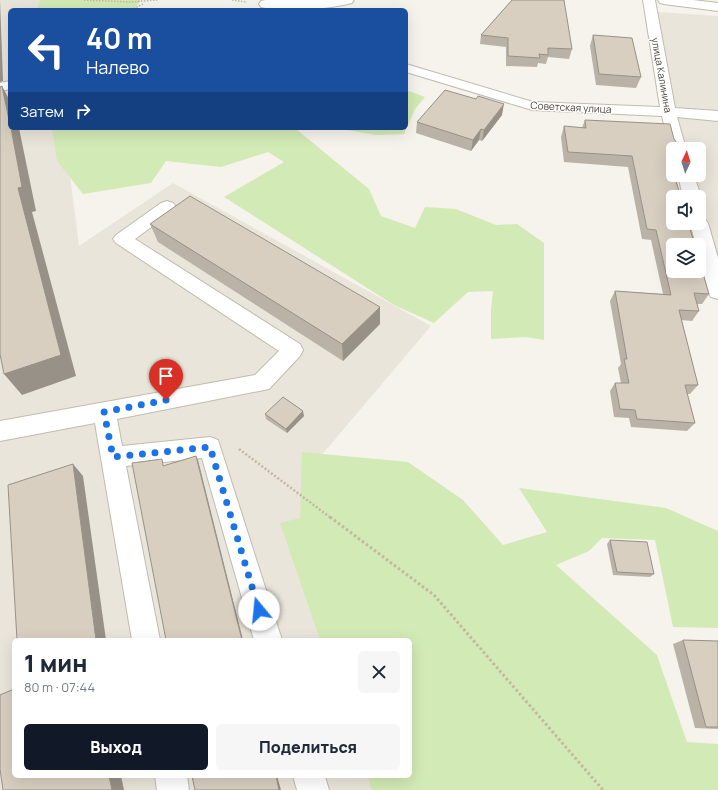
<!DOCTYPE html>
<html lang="ru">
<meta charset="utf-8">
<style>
:root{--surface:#fff;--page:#f6f6f7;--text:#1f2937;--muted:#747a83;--accent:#111827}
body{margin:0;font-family:Manrope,sans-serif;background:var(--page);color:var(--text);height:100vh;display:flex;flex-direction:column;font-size:15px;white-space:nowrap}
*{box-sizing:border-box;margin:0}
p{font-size:13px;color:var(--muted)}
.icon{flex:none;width:22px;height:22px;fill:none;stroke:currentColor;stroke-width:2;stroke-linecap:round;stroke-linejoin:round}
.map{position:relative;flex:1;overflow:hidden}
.drawer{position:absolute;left:12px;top:638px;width:400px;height:140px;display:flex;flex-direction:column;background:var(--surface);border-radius:6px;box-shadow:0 4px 16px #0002}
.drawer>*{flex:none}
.guide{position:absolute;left:8px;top:8px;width:400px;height:122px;border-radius:6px;box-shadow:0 4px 16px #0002;background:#1a4fa0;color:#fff;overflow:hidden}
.needle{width:26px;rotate:4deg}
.buttons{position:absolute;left:666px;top:142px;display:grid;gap:8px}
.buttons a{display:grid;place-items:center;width:40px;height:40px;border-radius:6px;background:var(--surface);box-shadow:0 4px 16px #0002;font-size:20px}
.pin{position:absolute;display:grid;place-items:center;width:34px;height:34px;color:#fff;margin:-41px -17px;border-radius:50% 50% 50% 0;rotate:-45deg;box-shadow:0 0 4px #0007}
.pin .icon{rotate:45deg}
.me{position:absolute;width:44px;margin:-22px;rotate:343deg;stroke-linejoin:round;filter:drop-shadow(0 0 3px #0008)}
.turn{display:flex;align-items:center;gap:14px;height:84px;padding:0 12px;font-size:18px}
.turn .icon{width:52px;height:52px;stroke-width:2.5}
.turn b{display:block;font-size:28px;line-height:34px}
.then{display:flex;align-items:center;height:38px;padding:0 12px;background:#0003;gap:8px;font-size:15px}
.round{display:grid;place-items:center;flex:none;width:42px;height:42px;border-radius:6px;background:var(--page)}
.summary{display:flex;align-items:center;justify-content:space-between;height:68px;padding:0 12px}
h1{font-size:24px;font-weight:800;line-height:30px}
.cta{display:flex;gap:8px;margin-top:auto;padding:8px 12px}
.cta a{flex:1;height:46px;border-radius:6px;background:var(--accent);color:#fff;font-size:16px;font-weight:800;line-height:46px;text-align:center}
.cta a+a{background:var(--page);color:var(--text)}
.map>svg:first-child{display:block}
</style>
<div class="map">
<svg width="718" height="790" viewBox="0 0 718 790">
<rect width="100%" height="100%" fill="#f6f3ec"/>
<!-- residential -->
<g fill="#eae5da">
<polygon points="0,0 48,0 49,10 10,10 10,128 64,128 79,246 173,183 431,326 320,457 387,640 14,640 14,776 410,776 440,790 0,790"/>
<polygon points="658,12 718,16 718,258 693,175 699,175 699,149 686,149 674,109"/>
</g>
<!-- green -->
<g fill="#d2eab5">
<polygon points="40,0 141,0 134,10 37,10"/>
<polygon points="406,90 425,97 415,109 404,134 376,135 336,128 406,128"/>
<polygon points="52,128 297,128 296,129 369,189 381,216 415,228 425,207 456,209 496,225 517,224 544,243 544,340 526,337 491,339 491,310 493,291 468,292 434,323 394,305 224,197 284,162 268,152 221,167 166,161 151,183 83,194 57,161"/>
<polygon points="302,452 408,462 463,500 503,545 547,532 519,488 666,508 718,531 718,628 673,627 655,540 602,538 589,551 556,565 657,655 687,742 718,744 718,790 372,790 367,776 410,776 410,640 320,640 280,523 300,518"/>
</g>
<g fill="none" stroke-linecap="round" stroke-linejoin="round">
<defs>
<g id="minor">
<path d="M 265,0 L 354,0 L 352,3 C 329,9 284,13 261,7 L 259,4 L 261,1 Z"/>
<polygon points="643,0 655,0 675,108 718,111 718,121 677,117 686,149 673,149 672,152 670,149 662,116 532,110 406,72 406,64 533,102 660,107"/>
<polygon points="658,0 693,0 718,3 718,11 664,4 660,3"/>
<polygon points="10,81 10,89 0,91 0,83"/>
<polygon points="678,175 694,175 701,197 699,199 699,197 683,197"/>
<polygon points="167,201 173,203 176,207 173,211 135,239 300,344 303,350 300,356 269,389 117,419 122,446 210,437 218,440 282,640 254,640 202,458 126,466 160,640 132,640 95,423 0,441 0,421 255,375 279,351 116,243 113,239 116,235 161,203"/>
<polygon points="699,217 705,219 708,223 718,258 718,299 711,297 708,292 699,257 699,245 696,245 690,223 699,223"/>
<polygon points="155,776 187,776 189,790 157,790"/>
<polygon points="293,776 325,776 329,790 297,790"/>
</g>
</defs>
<!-- minor casing -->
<use href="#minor" stroke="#c2bbae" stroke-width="2"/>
<!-- path-far2 -->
<g stroke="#c4b79f" stroke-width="1.5" stroke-dasharray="1.5 1.5" stroke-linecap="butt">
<polyline points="84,0 130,2 158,0"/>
<polyline points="232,0 247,2"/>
<polyline points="131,10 143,4"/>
</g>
<!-- path-far1 -->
<polyline stroke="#c4b79f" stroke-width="2.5" stroke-dasharray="2 2" stroke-linecap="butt" points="239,449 331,518"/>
<!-- path -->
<polyline stroke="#c4b79f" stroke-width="3" stroke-dasharray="2.5 2.5" stroke-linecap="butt" points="330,517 434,595 603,790"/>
<!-- minor -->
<use href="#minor" fill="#fff" fill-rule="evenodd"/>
</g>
<!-- wall -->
<g fill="#bab2a6">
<polygon points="512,0 572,49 569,59 548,57 546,64 538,63 537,67 506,66 506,47 480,44 481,35"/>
<polygon points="593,35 641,77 636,88 596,85 590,46"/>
<polygon points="502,115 482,141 479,140 471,151 416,133 417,122"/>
<polygon points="585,120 673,149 673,169 709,294 702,304 697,304 699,311 692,321 681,320 698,385 690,394 687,394 695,423 687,431 631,427 629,418 614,417 610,391 615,383 621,383 618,368 621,364 610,301 615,291 663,294 651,240 642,239 628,167 564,162 561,137 564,126 582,128"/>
<polygon points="150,224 380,324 343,361 158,242"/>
<polygon points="265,414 304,416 287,433 266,419"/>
<polygon points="610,540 654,574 650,577 613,575 607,544"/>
<polygon points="683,640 718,641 718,729 695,728 673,644"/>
</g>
<!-- shaded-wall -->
<g fill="#979187">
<polygon points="0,0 3,81 0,82"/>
<polygon points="2,86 10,101 10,125"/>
<polygon points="504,104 502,115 482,141 484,130"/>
<polygon points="11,128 19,128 36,211 32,212 76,376 22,395 4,374 18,188"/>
<polygon points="481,129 479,140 471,151 473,140"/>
<polygon points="380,307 380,324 343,361 342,344"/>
<polygon points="303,411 304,416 287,433 286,429"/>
<polygon points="196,456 198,460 243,640 242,640"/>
<polygon points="73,464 83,476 106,640 96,640"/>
<polygon points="109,776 121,776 124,790 112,790"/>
<polygon points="276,776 277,776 281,790 279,790"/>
</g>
<!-- building -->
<g fill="#d8cfc1" stroke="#979187">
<polygon points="512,0 564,0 572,49 548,48 548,55 539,54 540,58 508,56 508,38 481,35"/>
<polygon points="593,35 632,38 641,77 599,74"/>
<polygon points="2,86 10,125 10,128 11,128 22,187 18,188 61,355 4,374 0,354 0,87"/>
<polygon points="445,90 476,99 478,96 504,104 484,130 481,129 473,140 417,122"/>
<polygon points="585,120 670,124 674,139 677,143 680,149 673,149 673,158 669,158 673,170 673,175 674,175 681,197 673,197 673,223 688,223 695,245 673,245 673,271 699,271 699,260 709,294 694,293 699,311 679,310 698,385 685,385 695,423 637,419 635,410 620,409 615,383 629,383 624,359 627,359 615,291 671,295 656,230 647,229 632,156 568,152 564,126 586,128"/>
<polygon points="190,196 380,307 342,344 150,224"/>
<polygon points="283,397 303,411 286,429 265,414"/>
<polygon points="196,456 242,640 166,640 132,463 162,459 163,466"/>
<polygon points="73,464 96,640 17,640 8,485"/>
<polygon points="610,540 647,542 654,574 617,572"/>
<polygon points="683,640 718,641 718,727 706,727"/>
<polygon points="14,689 14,776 109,776 112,790 3,790 0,769 0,695"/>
<polygon points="192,776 276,776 279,790 195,790"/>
</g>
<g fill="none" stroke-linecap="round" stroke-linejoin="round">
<!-- route -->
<polyline stroke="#1a73e8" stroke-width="7" stroke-dasharray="0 12.6" points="166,400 104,412 113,457 210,447 259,610"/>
</g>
<g text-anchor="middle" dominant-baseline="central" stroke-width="3" stroke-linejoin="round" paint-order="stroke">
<!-- far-street labels -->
<g font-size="10" fill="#4b4439" stroke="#fff">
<text transform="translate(662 75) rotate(80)">улица Калинина</text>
<text transform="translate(571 107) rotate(3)">Советская улица</text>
</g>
</g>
</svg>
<div class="buttons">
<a><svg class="needle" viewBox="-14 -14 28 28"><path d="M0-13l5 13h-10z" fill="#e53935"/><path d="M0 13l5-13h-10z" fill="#747a83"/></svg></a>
<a><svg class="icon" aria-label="sound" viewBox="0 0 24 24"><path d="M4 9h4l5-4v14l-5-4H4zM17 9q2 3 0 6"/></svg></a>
<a><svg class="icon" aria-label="layers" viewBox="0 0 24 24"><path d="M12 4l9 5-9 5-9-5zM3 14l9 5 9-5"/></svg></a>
</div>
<div class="pin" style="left:166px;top:400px;background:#d93025"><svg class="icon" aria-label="arrive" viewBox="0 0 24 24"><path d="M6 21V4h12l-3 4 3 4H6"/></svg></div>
<svg class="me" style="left:259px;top:610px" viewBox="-20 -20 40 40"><circle r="19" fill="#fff"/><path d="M0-13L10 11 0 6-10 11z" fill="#1a73e8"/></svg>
<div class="guide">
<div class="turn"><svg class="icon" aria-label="left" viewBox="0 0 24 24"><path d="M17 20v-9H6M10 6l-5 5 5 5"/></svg><div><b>40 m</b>Налево</div></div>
<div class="then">Затем<svg class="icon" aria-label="right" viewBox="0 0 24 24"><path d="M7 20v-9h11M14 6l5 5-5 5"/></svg></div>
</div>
<section class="drawer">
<div class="summary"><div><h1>1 мин</h1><p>80 m · 07:44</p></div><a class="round"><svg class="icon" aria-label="close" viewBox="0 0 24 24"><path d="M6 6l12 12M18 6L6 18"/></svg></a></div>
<div class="cta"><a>Выход</a><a>Поделиться</a></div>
</section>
</div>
